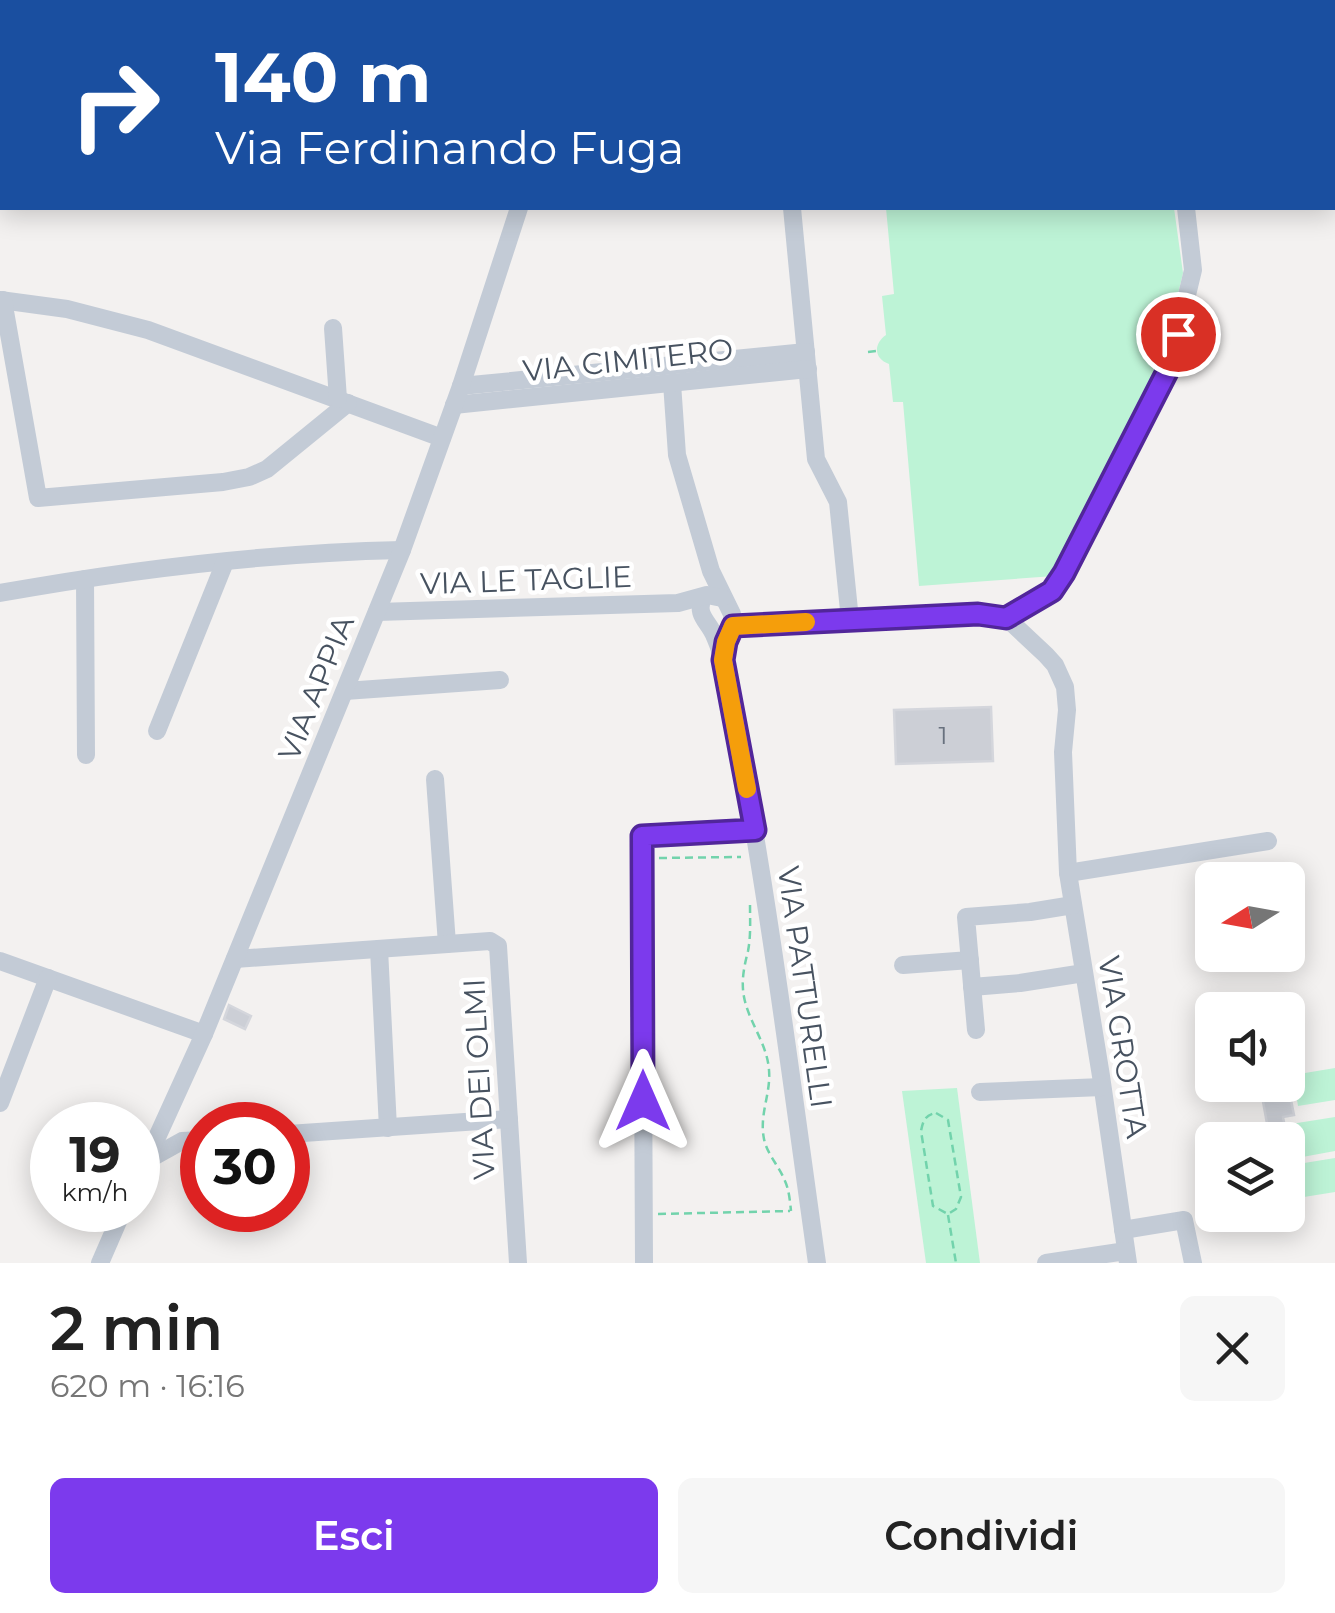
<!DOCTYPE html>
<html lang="it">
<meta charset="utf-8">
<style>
:root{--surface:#fff;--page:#f6f6f6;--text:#222;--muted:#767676;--accent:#7c3aed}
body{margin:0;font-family:Montserrat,sans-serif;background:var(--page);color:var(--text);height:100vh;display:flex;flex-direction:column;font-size:38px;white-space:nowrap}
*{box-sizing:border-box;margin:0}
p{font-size:32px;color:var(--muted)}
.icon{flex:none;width:55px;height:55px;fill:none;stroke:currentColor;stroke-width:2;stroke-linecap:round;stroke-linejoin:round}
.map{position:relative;height:1263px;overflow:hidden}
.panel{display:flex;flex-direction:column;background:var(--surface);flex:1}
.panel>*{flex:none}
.hud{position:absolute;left:0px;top:0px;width:1335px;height:210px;box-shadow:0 5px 25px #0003;background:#1a4fa0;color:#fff;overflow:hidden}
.needle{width:65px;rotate:259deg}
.controls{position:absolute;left:1195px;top:862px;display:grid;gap:20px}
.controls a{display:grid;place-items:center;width:110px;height:110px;border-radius:15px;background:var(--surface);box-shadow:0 5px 25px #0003;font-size:50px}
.speed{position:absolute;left:30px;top:1102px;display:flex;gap:20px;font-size:50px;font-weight:700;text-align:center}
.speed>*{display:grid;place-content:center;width:130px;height:130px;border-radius:50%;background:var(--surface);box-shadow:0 5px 25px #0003;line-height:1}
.speed small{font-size:25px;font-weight:400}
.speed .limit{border:15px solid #d22;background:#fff;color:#111}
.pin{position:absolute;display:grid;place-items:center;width:85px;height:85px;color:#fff;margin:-42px;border:5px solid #fff;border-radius:50%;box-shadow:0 2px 10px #0007}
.me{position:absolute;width:110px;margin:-55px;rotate:0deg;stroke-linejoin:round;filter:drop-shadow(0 0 8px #0008)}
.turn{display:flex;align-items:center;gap:35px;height:210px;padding:0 50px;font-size:45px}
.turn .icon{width:130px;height:130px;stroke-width:2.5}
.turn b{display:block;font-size:70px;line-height:85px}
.round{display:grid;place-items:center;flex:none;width:105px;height:105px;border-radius:15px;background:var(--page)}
.overview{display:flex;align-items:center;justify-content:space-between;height:170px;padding:0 50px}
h1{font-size:60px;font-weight:600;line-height:75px}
.cta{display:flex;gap:20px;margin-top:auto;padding:20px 50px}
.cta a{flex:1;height:115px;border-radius:15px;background:var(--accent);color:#fff;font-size:40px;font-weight:600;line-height:115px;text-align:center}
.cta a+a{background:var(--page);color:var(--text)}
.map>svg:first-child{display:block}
</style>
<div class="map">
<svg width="1335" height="1263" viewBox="0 0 1335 1263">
<rect width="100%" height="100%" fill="#f3f1f0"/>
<!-- green -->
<g fill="#bdf3d6">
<path d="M 886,208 L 1174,208 L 1183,273 L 1160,369 L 1054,576 L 919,586 L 903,402 L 893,402 L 889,364 C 874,359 873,344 886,335 L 882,296 L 894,294 Z"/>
<polygon points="1335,1068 1335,1100 1298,1106 1293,1075"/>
<polygon points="957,1088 980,1263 926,1263 902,1091"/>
<polygon points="1335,1117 1335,1151 1297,1158 1291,1124"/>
<polygon points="1335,1158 1335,1192 1304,1197 1298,1164"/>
</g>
<!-- building -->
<g fill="#cccfd6" stroke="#d4d6dc" stroke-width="2.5">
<polygon points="991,707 993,761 896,764 894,710"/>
<polygon points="229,1005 251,1016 245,1029 224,1019"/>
<polygon points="1260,1085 1288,1085 1294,1115 1283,1117 1287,1138 1270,1140"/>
</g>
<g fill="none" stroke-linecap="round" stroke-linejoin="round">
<!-- path -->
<g stroke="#72d3ac" stroke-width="2.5" stroke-dasharray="8 5" stroke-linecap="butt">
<polyline points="868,352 876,351"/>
<polyline points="659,858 741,857"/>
<path d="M 750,905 C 750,920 751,936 748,951 C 744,967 741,981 744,997 C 749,1023 767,1043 769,1070 C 771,1094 759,1114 764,1139 C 767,1154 779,1166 785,1181 C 789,1190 790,1201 791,1211"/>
<path d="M 936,1113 L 948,1120 L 961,1197 L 956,1209 L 948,1214 L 933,1206 L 921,1131 C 923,1121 925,1115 936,1113 Z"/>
<polyline points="658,1214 790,1211"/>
<polyline points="948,1215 956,1263"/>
</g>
<!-- minor -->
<g stroke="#c3cbd6" stroke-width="18">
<polyline points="1152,0 1152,2"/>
<polyline points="591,2 592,0"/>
<polyline points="0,48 2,48"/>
<polyline points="792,208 816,459 838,502 850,620"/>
<polyline points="0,300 67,309 148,330 442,438"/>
<polyline points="3,300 38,498 223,482 249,477 267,469 348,403"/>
<polyline points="333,328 338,399"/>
<polyline points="672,383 677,455 711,571 732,614 733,626 728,635"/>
<polyline points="461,386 806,352"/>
<polyline points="454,405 808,369"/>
<polyline points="85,579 86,755"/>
<path d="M 0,593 C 133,569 267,553 402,550"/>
<path d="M 703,597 C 695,616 709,621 715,637 C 728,667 731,702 737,734 C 770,909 792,1086 817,1263"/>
<polyline points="377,612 678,603 707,595 722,598"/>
<polyline points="1006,618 1053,591 1064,573 1170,366 1193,270 1186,208"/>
<polyline points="733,626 993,614 1006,618 1014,625 1046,655 1055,665 1065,687 1067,710 1063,752 1068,873 1101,1076 1128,1263"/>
<polyline points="345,691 500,680"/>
<polyline points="157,731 225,562"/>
<polyline points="435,779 447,944"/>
<polyline points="1068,873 1268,841"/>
<polyline points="379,949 388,1128"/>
<polyline points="235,959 490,941 498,946 518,1263"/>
<polyline points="0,961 204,1034"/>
<polyline points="903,965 970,960"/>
<polyline points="972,987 1020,983 1084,973"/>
<polyline points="976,1030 966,917 1030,912 1073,905"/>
<polyline points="980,1092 1102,1087"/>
<polyline points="0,1103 48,978"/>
<polyline points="288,1134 509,1119"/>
<polyline points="146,1161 182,1141 202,1140"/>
<polyline points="138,1179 204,1034 402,550 461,386 519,208"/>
<polyline points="1123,1230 1184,1220 1193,1263"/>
<polyline points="100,1263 123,1210"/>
<polyline points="644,1263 642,836 755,829"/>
<polyline points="1046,1263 1126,1251"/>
</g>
</g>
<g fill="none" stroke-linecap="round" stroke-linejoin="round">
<defs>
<polyline id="route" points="643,1101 642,836 755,830 723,660 726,642 733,626 978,614 1006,618 1052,591 1064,573 1170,366 1178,334"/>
</defs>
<!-- route casing -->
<use href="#route" stroke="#51269a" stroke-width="25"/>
<!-- route -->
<use href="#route" stroke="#7c3aed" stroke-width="18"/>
<!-- slow -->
<polyline stroke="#f59e0b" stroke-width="18" points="747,789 723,660 726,642 733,626 806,622"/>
</g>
<g text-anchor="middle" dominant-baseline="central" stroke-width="9" stroke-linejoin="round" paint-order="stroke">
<!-- number labels -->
<g font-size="25" fill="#68717e">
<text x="943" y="735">1</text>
</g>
<!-- street labels -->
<g font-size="30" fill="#475260" stroke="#fff">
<text transform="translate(628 360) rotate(-6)">VIA CIMITERO</text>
<text transform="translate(526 580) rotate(-2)">VIA LE TAGLIE</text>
<text transform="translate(316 688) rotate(-68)">VIA APPIA</text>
<text transform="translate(805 987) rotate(82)">VIA PATTURELLI</text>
<text transform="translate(1123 1047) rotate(81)">VIA GROTTA</text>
<text transform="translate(479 1079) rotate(-93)">VIA DEI OLMI</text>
</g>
</g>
</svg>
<div class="controls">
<a><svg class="needle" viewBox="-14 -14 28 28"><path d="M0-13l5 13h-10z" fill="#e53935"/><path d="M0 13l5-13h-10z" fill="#767676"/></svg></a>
<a><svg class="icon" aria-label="sound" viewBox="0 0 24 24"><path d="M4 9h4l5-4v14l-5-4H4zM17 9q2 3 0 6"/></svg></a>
<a><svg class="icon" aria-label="layers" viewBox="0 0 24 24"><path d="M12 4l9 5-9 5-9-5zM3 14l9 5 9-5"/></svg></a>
</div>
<div class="speed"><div>19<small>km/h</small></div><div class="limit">30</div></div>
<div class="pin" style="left:1178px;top:334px;background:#d93025"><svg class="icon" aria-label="arrive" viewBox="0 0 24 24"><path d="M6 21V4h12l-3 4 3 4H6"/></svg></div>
<svg class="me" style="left:643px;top:1101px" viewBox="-20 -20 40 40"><path d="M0-17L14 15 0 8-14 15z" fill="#7c3aed" stroke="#fff" stroke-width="4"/></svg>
<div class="hud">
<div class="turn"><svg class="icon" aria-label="right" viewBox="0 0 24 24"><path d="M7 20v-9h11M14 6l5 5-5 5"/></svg><div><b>140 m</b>Via Ferdinando Fuga</div></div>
</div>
</div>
<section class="panel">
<div class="overview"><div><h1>2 min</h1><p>620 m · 16:16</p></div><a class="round"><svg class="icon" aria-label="close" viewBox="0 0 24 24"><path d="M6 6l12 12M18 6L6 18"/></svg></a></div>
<div class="cta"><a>Esci</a><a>Condividi</a></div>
</section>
